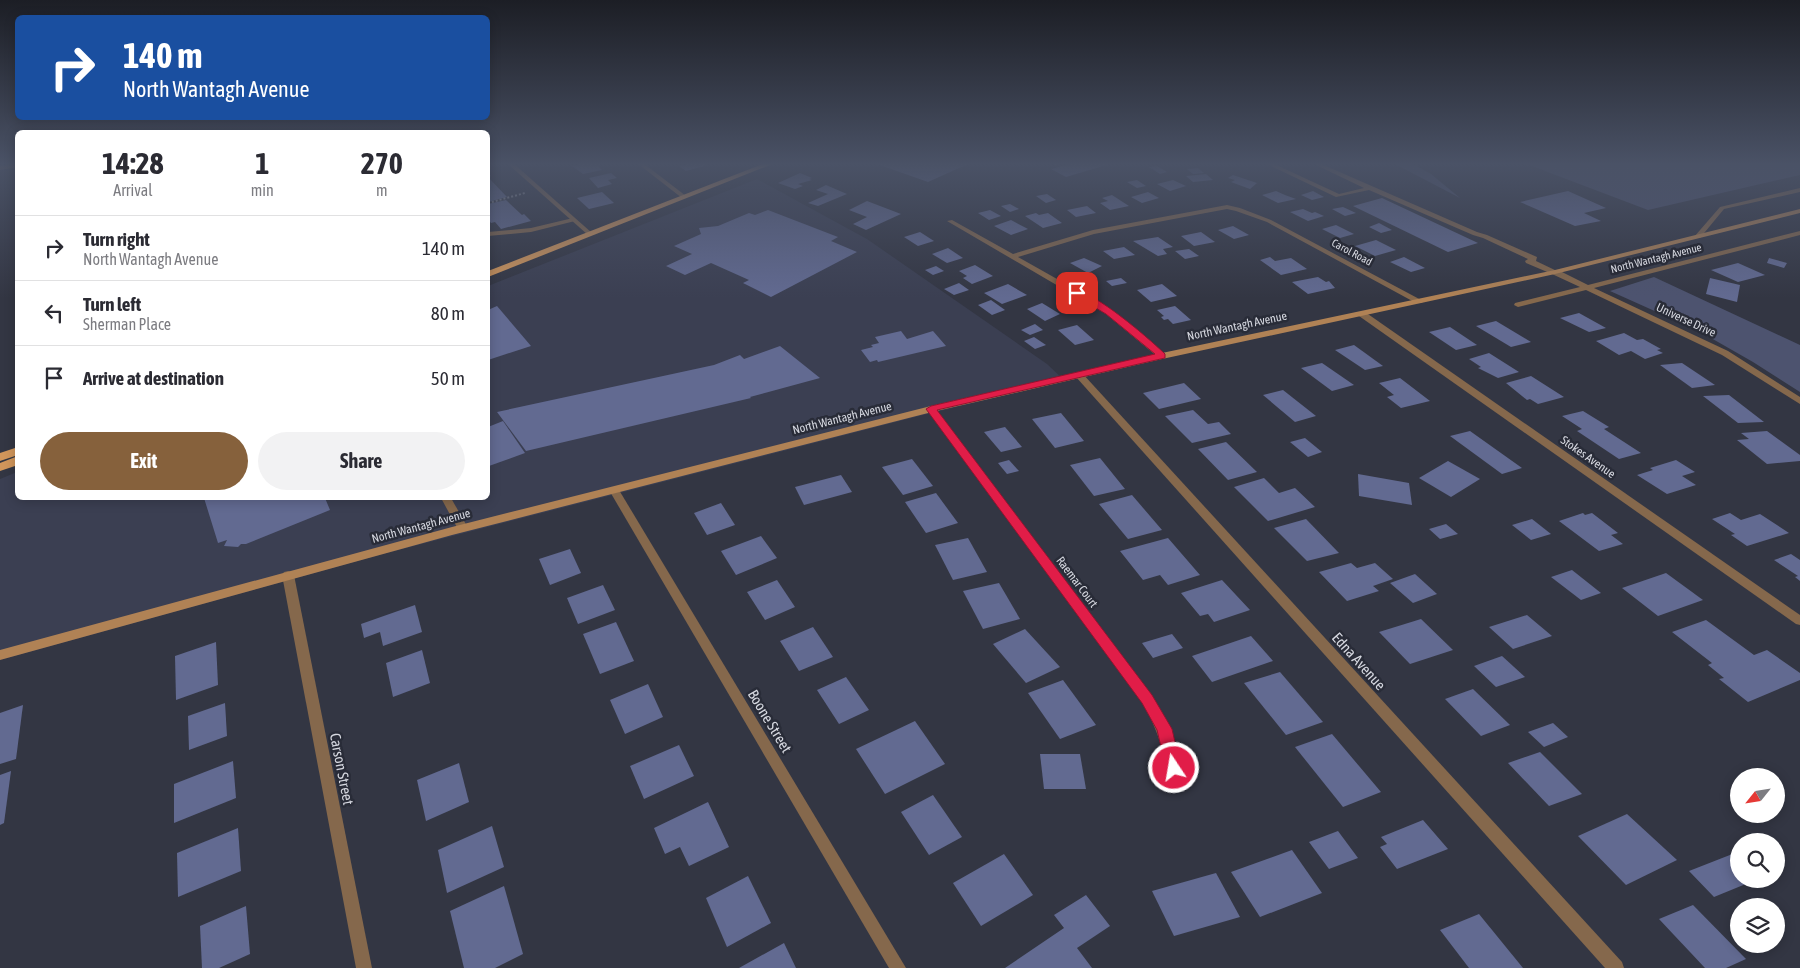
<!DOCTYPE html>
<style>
:root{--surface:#fff;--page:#f2f2f3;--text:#2b2b33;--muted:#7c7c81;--line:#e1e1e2;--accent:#86613c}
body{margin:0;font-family:"Asap Condensed",sans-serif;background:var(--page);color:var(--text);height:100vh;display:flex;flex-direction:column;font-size:19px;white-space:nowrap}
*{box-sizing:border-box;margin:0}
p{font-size:16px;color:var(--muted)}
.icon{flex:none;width:28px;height:28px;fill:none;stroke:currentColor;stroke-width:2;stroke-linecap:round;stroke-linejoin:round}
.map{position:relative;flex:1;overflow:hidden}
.drawer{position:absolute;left:15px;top:130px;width:475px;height:370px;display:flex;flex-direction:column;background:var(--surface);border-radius:8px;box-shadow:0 2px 12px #0003}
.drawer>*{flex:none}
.top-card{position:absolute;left:15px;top:15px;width:475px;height:105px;border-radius:8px;box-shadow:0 2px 12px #0003;background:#1a4fa0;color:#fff;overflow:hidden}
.needle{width:32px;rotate:240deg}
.buttons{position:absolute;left:1730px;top:768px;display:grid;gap:10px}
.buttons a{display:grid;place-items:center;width:55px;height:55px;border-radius:50%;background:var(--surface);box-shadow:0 2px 12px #0003;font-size:25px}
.pin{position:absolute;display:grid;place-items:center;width:42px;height:42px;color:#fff;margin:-21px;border-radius:10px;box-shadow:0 2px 8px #0006}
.me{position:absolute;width:55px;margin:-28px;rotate:348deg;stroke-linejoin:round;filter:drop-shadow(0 0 4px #0008)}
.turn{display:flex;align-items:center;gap:18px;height:105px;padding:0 25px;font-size:22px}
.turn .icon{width:65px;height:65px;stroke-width:2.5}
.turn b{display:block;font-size:35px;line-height:42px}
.eta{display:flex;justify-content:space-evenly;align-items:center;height:85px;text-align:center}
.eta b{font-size:30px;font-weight:700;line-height:35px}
.primary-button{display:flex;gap:10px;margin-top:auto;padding:10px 25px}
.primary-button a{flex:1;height:58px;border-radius:30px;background:var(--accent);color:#fff;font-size:20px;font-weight:700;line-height:58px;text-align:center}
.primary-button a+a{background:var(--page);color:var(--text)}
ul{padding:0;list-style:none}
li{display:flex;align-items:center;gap:15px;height:65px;padding:0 25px;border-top:1px solid var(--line)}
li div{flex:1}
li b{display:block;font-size:19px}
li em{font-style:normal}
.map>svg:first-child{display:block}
</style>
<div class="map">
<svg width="1800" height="968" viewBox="0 0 1800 968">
<rect width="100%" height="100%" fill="#333643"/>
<!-- built -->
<polygon fill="#3b3f52" points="757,179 867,239 1047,364 1065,381 923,415 383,554 0,660 0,479 17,472 18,498 488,498 488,286"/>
<!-- green -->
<g fill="#4d536f">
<polygon points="1393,163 1411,163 1431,174 1460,198"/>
<polygon points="1524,163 1800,163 1800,175 1648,210"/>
<polygon points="1654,277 1800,345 1800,392 1753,362 1697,330 1610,291"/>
</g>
<!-- building -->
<g fill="#626a91">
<polygon points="584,163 598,163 601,165 598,166 602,170 583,174 572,166"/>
<polygon points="686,163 704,163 708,165 686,171 679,166 688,164"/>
<polygon points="874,163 970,163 928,182"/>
<polygon points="1074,163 1113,163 1066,177 1051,169"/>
<polygon points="1157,166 1167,172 1160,174 1149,167"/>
<polygon points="1198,168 1204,173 1193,174 1187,169"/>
<polygon points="488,173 491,176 488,177 507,197 488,202"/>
<polygon points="611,173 617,178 608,180 612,184 598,188 589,178"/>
<polygon points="800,173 812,178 809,179 812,180 798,184 803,186 795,189 778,183"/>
<polygon points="1206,174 1213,180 1193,182 1186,176"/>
<polygon points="1233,175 1257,183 1250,189 1231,182 1235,180 1228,178"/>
<polygon points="1137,180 1146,186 1137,188 1127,182"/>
<polygon points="1173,180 1186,186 1170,191 1157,184"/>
<polygon points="826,185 847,194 818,206 808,203 828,194 816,190"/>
<polygon points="1276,191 1285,195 1296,199 1278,203 1262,195"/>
<polygon points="1313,191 1324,197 1312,200 1301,195"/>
<polygon points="1568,191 1606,208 1584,213 1601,221 1575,226 1520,202"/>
<polygon points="602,192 614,203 589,209 577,198"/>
<polygon points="1148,192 1159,198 1142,203 1131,197"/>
<polygon points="1047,194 1056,200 1046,203 1036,196"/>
<polygon points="1112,195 1129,206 1110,210 1100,203 1108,201 1102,198"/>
<polygon points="1382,198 1478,243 1448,252 1353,206"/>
<polygon points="506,200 522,215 524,214 531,221 501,229 495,222 491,223 488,219 488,204"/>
<polygon points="867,201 901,214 866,230 853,224 867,217 849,210"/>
<polygon points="1010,204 1019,209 1010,212 1001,206"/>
<polygon points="1087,206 1096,213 1076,217 1067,210"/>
<polygon points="1343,207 1356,213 1345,216 1332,209"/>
<polygon points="1303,209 1312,213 1315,212 1324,216 1308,221 1290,212"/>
<polygon points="768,210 838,237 831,241 857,252 771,297 743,283 749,280 711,263 685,275 666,266 692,254 674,246 701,234 699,228 718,226 749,213 755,215"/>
<polygon points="990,210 1001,216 989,220 978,213"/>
<polygon points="1036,213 1039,215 1048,213 1062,223 1043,228 1025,216"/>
<polygon points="1011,220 1028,229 1011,235 994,226"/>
<polygon points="1379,223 1392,230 1381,233 1369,227"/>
<polygon points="1336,225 1354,234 1340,238 1322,229"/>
<polygon points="1233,226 1249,235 1234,239 1218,230"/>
<polygon points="920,232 934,241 918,246 904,237"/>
<polygon points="1201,232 1215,242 1194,246 1181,236"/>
<polygon points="1158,237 1173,247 1163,249 1167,254 1158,256 1133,241"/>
<polygon points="1376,240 1396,250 1375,256 1355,246"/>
<polygon points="1124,247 1135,255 1114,259 1103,251"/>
<polygon points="948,248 963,258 947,263 932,254"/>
<polygon points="1189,249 1199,256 1185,259 1175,251"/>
<polygon points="1270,257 1275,261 1291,258 1307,269 1281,275 1260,260"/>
<polygon points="1404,257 1425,268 1411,272 1390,262"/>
<polygon points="1084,258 1102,266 1088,273 1070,263"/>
<polygon points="1769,258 1787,263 1784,268 1767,263"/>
<polygon points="1738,263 1765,275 1738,282 1711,270"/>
<polygon points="975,265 993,276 972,284 963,278 967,276 959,271"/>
<polygon points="936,266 944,271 933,275 925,270"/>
<polygon points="1318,277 1326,282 1329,281 1335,288 1308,294 1292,282"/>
<polygon points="1121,278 1127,283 1112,286 1106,281"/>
<polygon points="1710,278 1740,285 1737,302 1706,294"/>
<polygon points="959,283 969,290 954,295 944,289"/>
<polygon points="1008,284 1027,295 1002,304 984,293"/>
<polygon points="1162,284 1177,296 1151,302 1137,290"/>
<polygon points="991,300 1005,310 992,315 978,305"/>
<polygon points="1042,303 1060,314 1045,321 1027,309"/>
<polygon points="497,306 531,346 488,360 488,310"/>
<polygon points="1175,306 1191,320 1173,324 1168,319 1164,320 1161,317 1164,316 1157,310"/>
<polygon points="1579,313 1606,328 1589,332 1560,318"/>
<polygon points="1496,321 1531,342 1511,347 1476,326"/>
<polygon points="1035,324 1043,330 1030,335 1021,330"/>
<polygon points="1077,325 1094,340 1075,345 1058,330"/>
<polygon points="1450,327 1477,345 1456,350 1429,332"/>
<polygon points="901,331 907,339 933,331 946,346 878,362 877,360 870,362 861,350 873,347 871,345 879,343 875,337"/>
<polygon points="1624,333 1637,340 1643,339 1661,349 1657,350 1663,353 1645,359 1631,351 1619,355 1596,341"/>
<polygon points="1034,337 1046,345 1035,349 1024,341"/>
<polygon points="1354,345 1383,366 1365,370 1335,350"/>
<polygon points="780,346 820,378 750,397 751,398 526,451 497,412 714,365 740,355 744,359"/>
<polygon points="1489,353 1519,372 1498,378 1478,368 1481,367 1469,359"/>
<polygon points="1322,363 1354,385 1332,391 1301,368"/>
<polygon points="1682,363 1715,385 1692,388 1660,365"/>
<polygon points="1531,376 1564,397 1538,404 1530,399 1527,400 1506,383"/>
<polygon points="1400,378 1430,401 1401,408 1387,397 1394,395 1379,383"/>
<polygon points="1184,383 1201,399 1159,409 1143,393"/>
<polygon points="1283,390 1316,416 1295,422 1263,395"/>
<polygon points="1729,395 1764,422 1738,423 1703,396"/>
<polygon points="1193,410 1208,424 1219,422 1231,434 1192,443 1165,416"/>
<polygon points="1583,411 1609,427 1604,429 1641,453 1619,459 1577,431 1582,429 1562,416"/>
<polygon points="1061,413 1084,441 1055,448 1032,419"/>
<polygon points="503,421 525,453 489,466 488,427"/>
<polygon points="1005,427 1022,447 1001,452 984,432"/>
<polygon points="1470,431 1522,468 1502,474 1450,436"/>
<polygon points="1767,431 1800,455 1800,461 1767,464 1737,440 1749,439 1741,433"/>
<polygon points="1305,438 1322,452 1308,457 1290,442"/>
<polygon points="1226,442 1257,472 1228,480 1198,449"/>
<polygon points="1100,458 1125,489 1094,496 1070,465"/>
<polygon points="912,459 933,486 903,495 882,467"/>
<polygon points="1009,460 1019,471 1007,474 998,463"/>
<polygon points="1676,460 1695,472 1682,476 1696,485 1667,494 1637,475 1653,470 1650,468"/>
<polygon points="1448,461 1480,479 1451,497 1419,478"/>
<polygon points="1358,474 1409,483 1412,505 1359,496"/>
<polygon points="841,475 852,492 804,505 795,487"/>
<polygon points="1264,478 1279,493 1295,488 1315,507 1268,521 1234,487"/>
<polygon points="936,493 958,523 926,533 905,502"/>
<polygon points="1132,495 1162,530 1128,539 1099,504"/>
<polygon points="204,498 325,498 330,510 246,544 241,544 238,547 224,546 227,540 218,543"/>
<polygon points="721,503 735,525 707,535 694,513"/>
<polygon points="1583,513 1585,515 1592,513 1618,533 1611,535 1623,544 1599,551 1559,521"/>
<polygon points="1730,513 1741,520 1760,514 1789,533 1747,546 1731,535 1735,534 1712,519"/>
<polygon points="1306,519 1339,553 1307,561 1274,528"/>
<polygon points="1532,519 1551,534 1531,540 1512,525"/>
<polygon points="1446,524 1458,534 1440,539 1429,529"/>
<polygon points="761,536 777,558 736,575 721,551"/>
<polygon points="968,538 987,572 953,580 935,545"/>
<polygon points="1168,538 1200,575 1168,585 1160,575 1143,580 1120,551"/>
<polygon points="570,549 581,573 550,585 539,559"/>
<polygon points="1791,554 1800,560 1800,581 1795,577 1798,576 1774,560"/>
<polygon points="1351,563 1357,568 1375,563 1393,579 1373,586 1379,591 1347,601 1319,572"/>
<polygon points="1572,570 1601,593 1581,600 1551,577"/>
<polygon points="1666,573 1703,600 1658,616 1622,588"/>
<polygon points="1415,574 1437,594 1413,603 1390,583"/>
<polygon points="777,580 795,607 765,620 747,592"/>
<polygon points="1222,580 1250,610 1214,622 1208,614 1200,616 1181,593"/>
<polygon points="999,583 1020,619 983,629 963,591"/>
<polygon points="603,585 615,610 578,624 567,598"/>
<polygon points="415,605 422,632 383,646 380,632 364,638 361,624"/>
<polygon points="1527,615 1552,636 1513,649 1489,627"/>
<polygon points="1421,619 1453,650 1410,664 1379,632"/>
<polygon points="1706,620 1754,655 1767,650 1800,673 1800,680 1748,702 1719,679 1724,678 1708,665 1712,663 1672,632"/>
<polygon points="616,622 634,661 600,674 583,634"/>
<polygon points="813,627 833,657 799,671 780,641"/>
<polygon points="1025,629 1060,667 1026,683 993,644"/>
<polygon points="1172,634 1183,648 1153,658 1142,643"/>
<polygon points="1251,636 1273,661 1212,682 1192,656"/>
<polygon points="216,642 218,685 176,700 175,656"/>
<polygon points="422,650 430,683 393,697 386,663"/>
<polygon points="1502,656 1525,677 1496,687 1474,666"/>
<polygon points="1280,672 1323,722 1286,735 1244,683"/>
<polygon points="846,677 869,710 839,724 817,690"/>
<polygon points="1063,680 1096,725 1060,739 1028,693"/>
<polygon points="648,684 663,717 625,734 610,700"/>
<polygon points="1473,689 1510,725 1481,736 1445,699"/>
<polygon points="225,703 227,736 189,750 188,716"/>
<polygon points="23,705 16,759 0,764 0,713"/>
<polygon points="915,721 945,764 885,794 856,749"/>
<polygon points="1553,723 1568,737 1544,747 1528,732"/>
<polygon points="1332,734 1381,792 1343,807 1295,747"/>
<polygon points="679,745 694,776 644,799 630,766"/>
<polygon points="1540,752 1582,794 1549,806 1508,763"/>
<polygon points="1040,754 1080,754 1086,789 1044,789"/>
<polygon points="233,761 236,798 174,823 174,784"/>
<polygon points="459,763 469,802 426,821 417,780"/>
<polygon points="11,771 4,823 0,825 0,775"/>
<polygon points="933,795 962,837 929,855 901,812"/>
<polygon points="708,802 729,847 689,866 680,847 665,854 654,828"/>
<polygon points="1627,814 1677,860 1626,885 1578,836"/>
<polygon points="1423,820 1448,849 1397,869 1380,847 1387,844 1381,837"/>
<polygon points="492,826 504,867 447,893 438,850"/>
<polygon points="238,828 241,871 178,897 177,853"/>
<polygon points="1338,831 1358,858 1329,869 1309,842"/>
<polygon points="1292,850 1322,893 1260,917 1231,872"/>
<polygon points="1735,853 1739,857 1739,879 1758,879 1714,897 1689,871"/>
<polygon points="1004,854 1033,895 981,926 953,883"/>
<polygon points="1216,873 1240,917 1174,936 1152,891"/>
<polygon points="748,876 771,923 727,947 706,898"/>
<polygon points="504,886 523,954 495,968 464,968 450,911"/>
<polygon points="1086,895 1110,926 1077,948 1092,968 1005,968 1064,928 1054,915"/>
<polygon points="1693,905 1746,959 1726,968 1705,968 1659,919"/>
<polygon points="246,906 250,954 219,968 202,968 200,926"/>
<polygon points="1479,914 1523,968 1469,968 1440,930"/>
<polygon points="784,943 796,968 739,968"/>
</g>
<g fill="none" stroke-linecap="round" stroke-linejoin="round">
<!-- path -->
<g stroke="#8c8f99" stroke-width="2" stroke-dasharray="2 2" stroke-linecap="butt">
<polyline points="1055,164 1059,163"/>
<polyline points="488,203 525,193"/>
</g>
<!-- service -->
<g fill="#85684c" fill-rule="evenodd">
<polygon points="1265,163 1272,163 1339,194 1364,188 1312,163 1319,163 1477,232 1487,235 1537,257 1536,261 1559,272 1558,274 1552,274 1526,263 1525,261 1528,259 1483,238 1473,235 1369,190 1336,197"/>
<polygon points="573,218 576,220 575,221 531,232 488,236 488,232 531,228"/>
<polygon points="441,498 451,498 468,528 467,531 459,531"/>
</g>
<!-- minor -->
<g fill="#85684c" fill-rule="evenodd">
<polygon points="18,163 18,167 0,170 0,166"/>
<polygon points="507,163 513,163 592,233 592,235 588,235"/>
<polygon points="637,163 643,163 686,196 686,198 682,198"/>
<polygon points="1800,188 1800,192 1724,209 1700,238 1694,237 1720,207"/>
<polygon points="1227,205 1240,208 1271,220 1423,301 1422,303 1416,303 1267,222 1236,211 1227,209 1094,234 1018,257 1112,310 1165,354 1166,356 1162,359 1159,358 1106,314 947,221 952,220 1013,254 1093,230"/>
<polygon points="1800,231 1800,235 1594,288 1728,351 1800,397 1800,404 1722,355 1586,290 1518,307 1514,305 1515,303 1580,287 1552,274 1552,270 1558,270 1588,285"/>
<polygon points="1359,312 1365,312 1800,615 1800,625 1796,624 1359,316"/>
<polygon points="1079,372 1082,373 1622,962 1624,968 1605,968 1076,377 1075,375 1076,373"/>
<path d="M 931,406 L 934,407 L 1151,695 C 1163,716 1189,765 1178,788 L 1173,790 L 1168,788 C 1164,779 1166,767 1164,757 C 1160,738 1152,720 1143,703 L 928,411 L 926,409 L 928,407 Z"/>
<polygon points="614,487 619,490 906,968 889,968 609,490"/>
<polygon points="288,571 292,572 294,575 372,968 356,968 282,575 284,572"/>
</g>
<!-- secondary -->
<polygon fill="#b08255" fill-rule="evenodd" points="1800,209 1800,213 1555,274 1162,359 932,412 452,535 0,660 0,650 452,527 931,406 1162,353 1555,270"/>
<!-- primary -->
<g fill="#d1965b" fill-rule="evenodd">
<polygon points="765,163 775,163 488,277 488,271"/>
<polygon points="18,447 18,455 0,461 0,453"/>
<polygon points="18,456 18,465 0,471 0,463"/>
</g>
</g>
<!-- sky -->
<linearGradient id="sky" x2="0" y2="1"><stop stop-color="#1c1e25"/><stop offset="0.55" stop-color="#4a5266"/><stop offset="1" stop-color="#4a5266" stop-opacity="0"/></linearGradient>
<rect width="1800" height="298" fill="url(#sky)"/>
<!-- route -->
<path fill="#e11d48" stroke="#92132f" d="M 1074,291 C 1092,289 1151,340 1165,354 L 1165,358 L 937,410 L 1152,695 L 1172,729 L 1181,768 L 1179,772 L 1174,774 L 1168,772 L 1166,768 L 1157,730 L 1142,703 L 926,409 L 931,406 L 1155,354 L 1106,314 L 1074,295 Z"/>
<g text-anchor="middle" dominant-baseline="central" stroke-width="5" stroke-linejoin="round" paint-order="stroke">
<!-- far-street labels -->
<g font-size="11" fill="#d6d8e0" stroke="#292c38">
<text transform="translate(1352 252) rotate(28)">Carol Road</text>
<text transform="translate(1656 258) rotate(-14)">North Wantagh Avenue</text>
</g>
<!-- street labels -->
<g font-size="12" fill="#d6d8e0" stroke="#292c38">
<text transform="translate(1686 320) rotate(25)">Universe Drive</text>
<text transform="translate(1237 326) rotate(-12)">North Wantagh Avenue</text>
<text transform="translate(842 418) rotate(-14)">North Wantagh Avenue</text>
<text transform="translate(1588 457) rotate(35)">Stokes Avenue</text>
<text transform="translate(421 526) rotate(-15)">North Wantagh Avenue</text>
<text transform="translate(1077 582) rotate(53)">Raemar Court</text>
</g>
<!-- near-street labels -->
<g font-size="15" fill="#d6d8e0" stroke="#292c38">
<text transform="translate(1359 661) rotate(48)">Edna Avenue</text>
<text transform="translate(770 721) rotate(59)">Boone Street</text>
<text transform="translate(342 769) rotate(79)">Carson Street</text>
</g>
</g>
</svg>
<div class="buttons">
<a><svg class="needle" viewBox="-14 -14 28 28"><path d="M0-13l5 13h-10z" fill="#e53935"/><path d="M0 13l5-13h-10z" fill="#7c7c81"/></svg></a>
<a><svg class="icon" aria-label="search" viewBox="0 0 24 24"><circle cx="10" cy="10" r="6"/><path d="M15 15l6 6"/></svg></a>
<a><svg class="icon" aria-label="layers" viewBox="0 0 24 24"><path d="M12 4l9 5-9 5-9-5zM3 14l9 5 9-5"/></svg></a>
</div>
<div class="pin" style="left:1077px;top:293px;background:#d93025"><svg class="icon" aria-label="arrive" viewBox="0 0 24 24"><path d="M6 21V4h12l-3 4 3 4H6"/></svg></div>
<svg class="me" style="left:1174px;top:768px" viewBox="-20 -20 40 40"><circle r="17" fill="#e11d48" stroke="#fff" stroke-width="3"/><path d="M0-11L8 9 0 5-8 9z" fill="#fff"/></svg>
<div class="top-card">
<div class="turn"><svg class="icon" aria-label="right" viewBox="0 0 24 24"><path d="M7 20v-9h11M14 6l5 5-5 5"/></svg><div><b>140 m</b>North Wantagh Avenue</div></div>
</div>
<section class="drawer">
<div class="eta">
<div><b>14:28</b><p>Arrival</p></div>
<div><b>1</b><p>min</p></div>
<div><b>270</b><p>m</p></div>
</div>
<ul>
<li><svg class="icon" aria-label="right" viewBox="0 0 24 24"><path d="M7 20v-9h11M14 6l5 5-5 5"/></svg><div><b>Turn right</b><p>North Wantagh Avenue</p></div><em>140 m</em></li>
<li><svg class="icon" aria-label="left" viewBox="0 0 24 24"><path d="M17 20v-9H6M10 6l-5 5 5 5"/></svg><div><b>Turn left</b><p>Sherman Place</p></div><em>80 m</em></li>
<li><svg class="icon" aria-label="arrive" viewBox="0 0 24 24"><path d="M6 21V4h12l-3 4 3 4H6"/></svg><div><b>Arrive at destination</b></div><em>50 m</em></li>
</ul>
<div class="primary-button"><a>Exit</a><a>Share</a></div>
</section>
</div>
